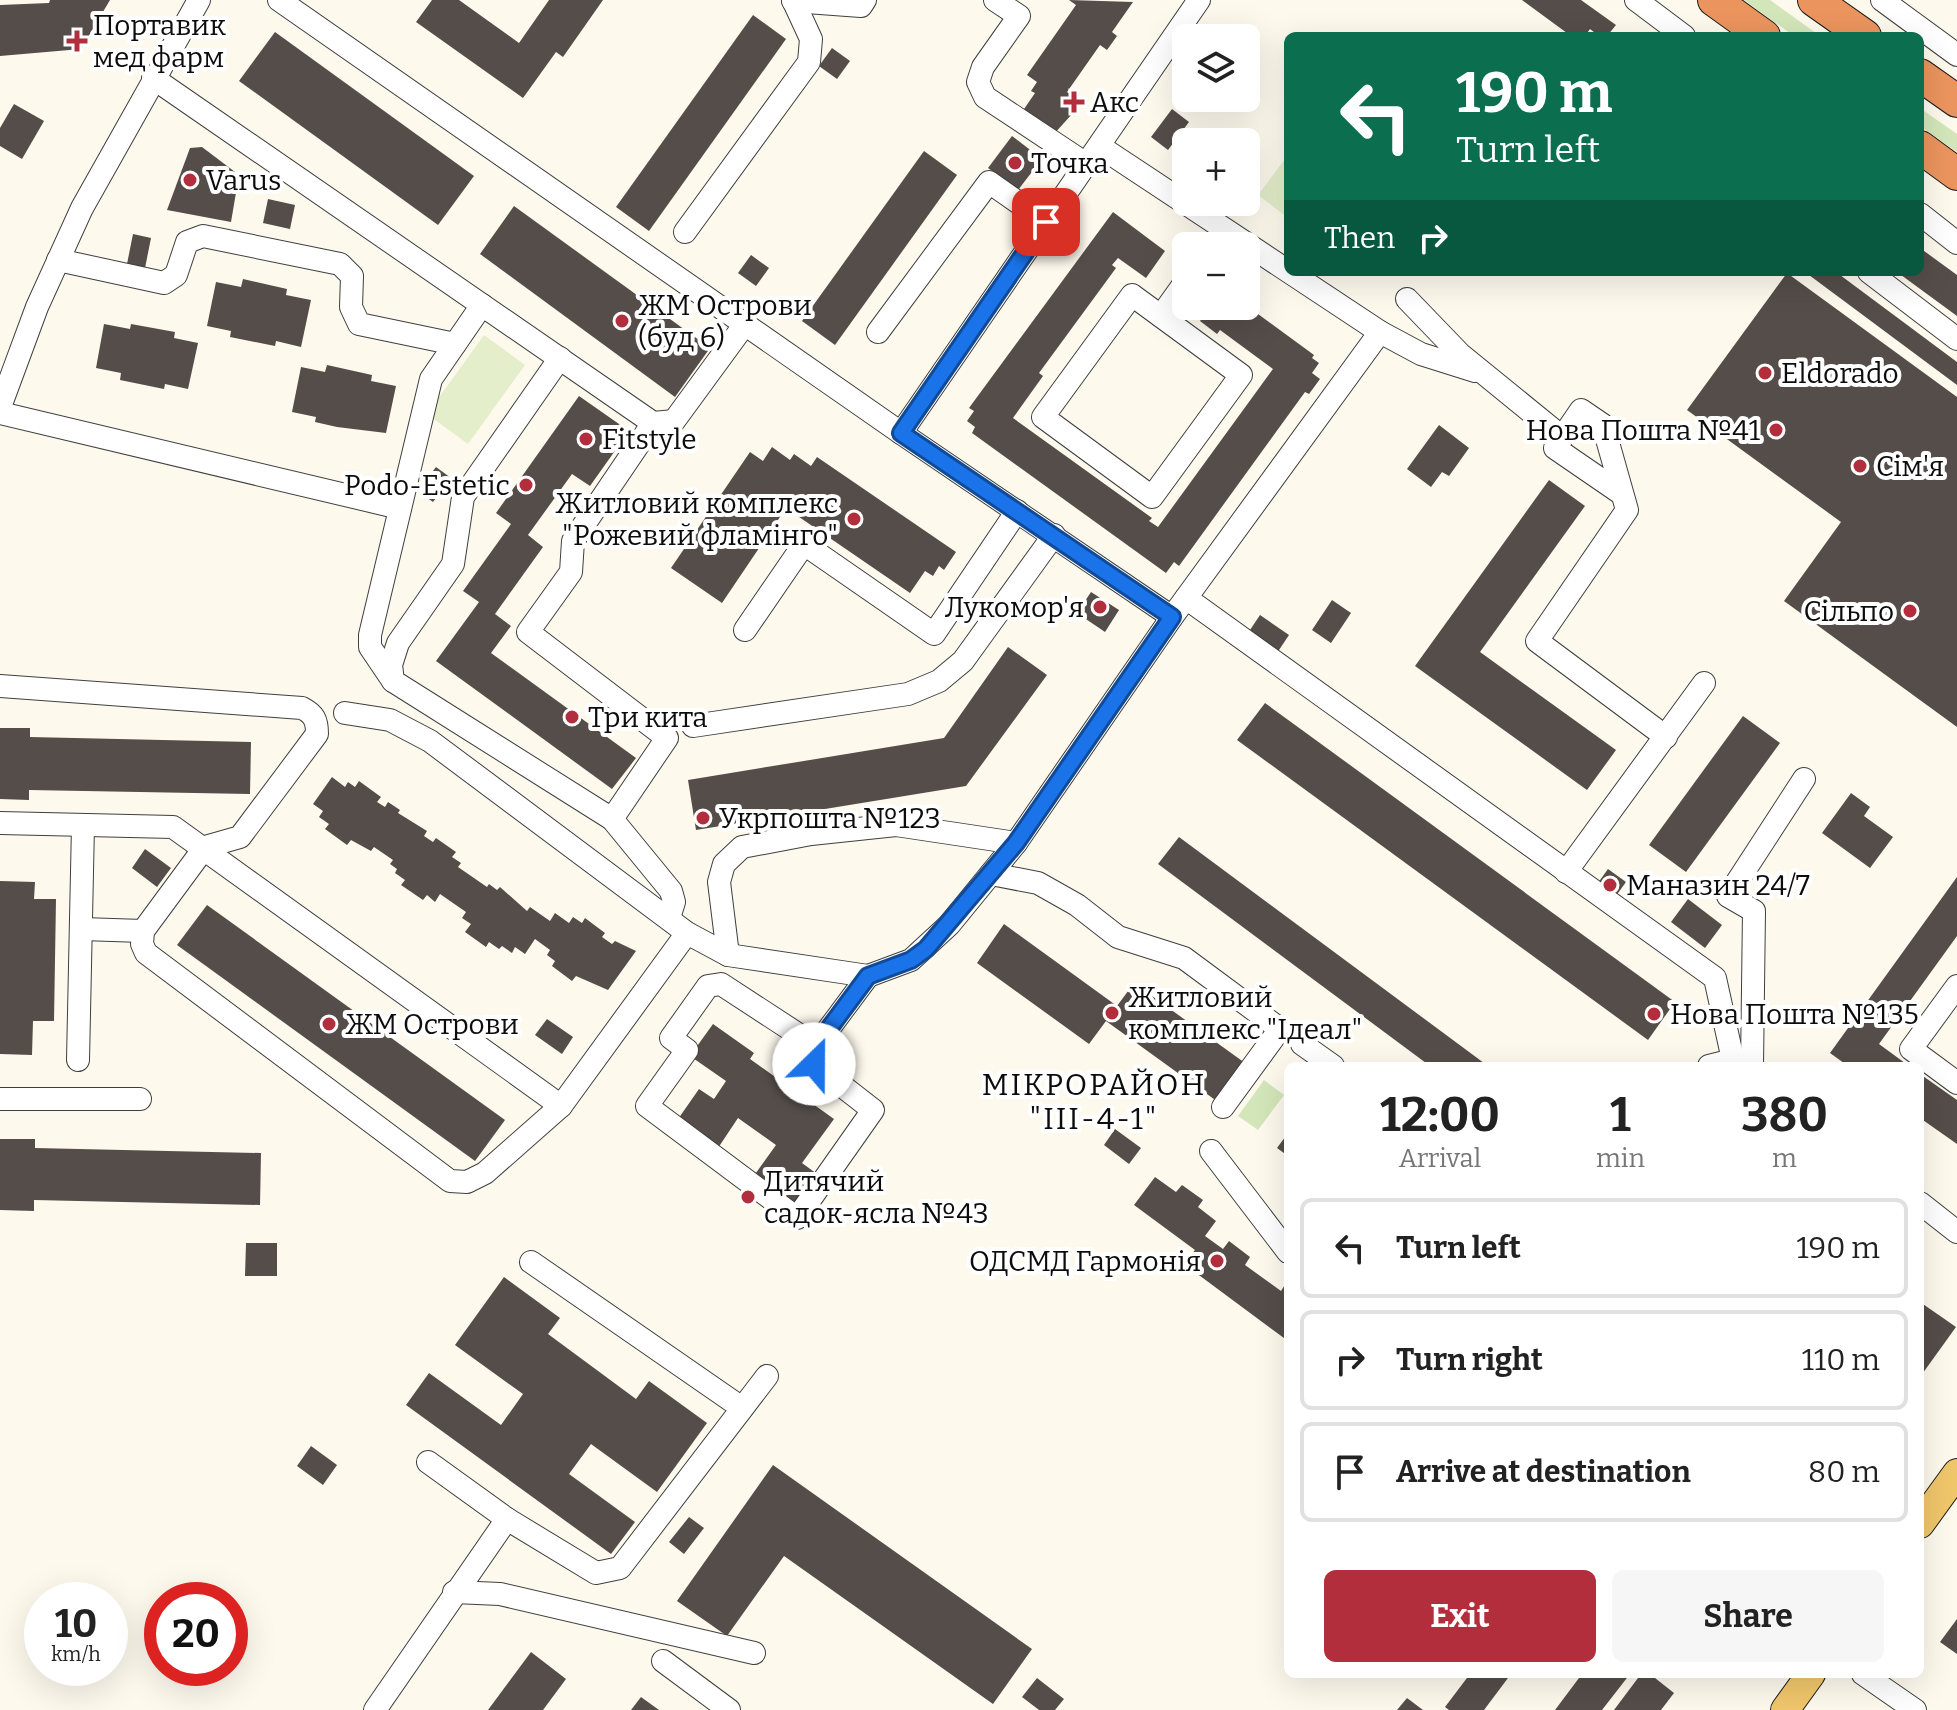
<!DOCTYPE html>
<meta charset="utf-8">
<style>
:root{--surface:#fff;--page:#f6f6f6;--text:#222;--muted:#767676;--line:#e0e0e0;--accent:#b32e3d}
body{margin:0;font-family:Bitter,serif;background:var(--page);color:var(--text);height:100vh;display:flex;flex-direction:column;font-size:30px;white-space:nowrap}
*{box-sizing:border-box;margin:0}
p{font-size:26px;color:var(--muted)}
.icon{flex:none;width:44px;height:44px;fill:none;stroke:currentColor;stroke-width:2;stroke-linecap:round;stroke-linejoin:round}
.map{position:relative;flex:1;overflow:hidden}
.drawer{position:absolute;left:1284px;top:1062px;width:640px;height:616px;display:flex;flex-direction:column;background:var(--surface);border-radius:12px;box-shadow:0 8px 32px #0002}
.drawer>*{flex:none}
.banner{position:absolute;left:1284px;top:32px;width:640px;height:244px;border-radius:12px;box-shadow:0 8px 32px #0002;background:#0b6e4f;color:#fff;overflow:hidden}
.controls{position:absolute;left:1172px;top:24px;display:grid;gap:16px}
.controls a{display:grid;place-items:center;width:88px;height:88px;border-radius:12px;background:var(--surface);box-shadow:0 8px 32px #0002;font-size:40px}
.speed{position:absolute;left:24px;top:1582px;display:flex;gap:16px;font-size:40px;font-weight:700;text-align:center}
.speed>*{display:grid;place-content:center;width:104px;height:104px;border-radius:50%;background:var(--surface);box-shadow:0 8px 32px #0002;line-height:1}
.speed small{font-size:20px;font-weight:400}
.speed .limit{border:12px solid #d22;background:#fff;color:#111}
.pin{position:absolute;display:grid;place-items:center;width:68px;height:68px;color:#fff;margin:-34px;border-radius:16px;box-shadow:0 4px 12px #0006}
.me{position:absolute;width:88px;margin:-44px;rotate:23deg;stroke-linejoin:round;filter:drop-shadow(0 0 6px #0008)}
.turn{display:flex;align-items:center;gap:28px;height:168px;padding:0 40px;font-size:36px}
.turn .icon{width:104px;height:104px;stroke-width:2.5}
.turn b{display:block;font-size:56px;line-height:68px}
.then{display:flex;align-items:center;height:76px;padding:0 40px;background:#0003;gap:16px;font-size:30px}
.eta{display:flex;justify-content:space-evenly;align-items:center;height:136px;text-align:center}
.eta b{font-size:48px;font-weight:700;line-height:56px}
.primary-button{display:flex;gap:16px;margin-top:auto;padding:16px 40px}
.primary-button a{flex:1;height:92px;border-radius:12px;background:var(--accent);color:#fff;font-size:32px;font-weight:700;line-height:92px;text-align:center}
.primary-button a+a{background:var(--page);color:var(--text)}
ul{padding:0;list-style:none}
li{display:flex;align-items:center;gap:24px;height:100px;margin:0 16px 12px;padding:0 24px;border:4px solid var(--line);border-radius:12px}
li div{flex:1}
li b{display:block;font-size:30px}
li em{font-style:normal}
.map>svg:first-child{display:block}
</style>
<div class="map">
<svg width="1957" height="1710" viewBox="0 0 1957 1710">
<rect width="100%" height="100%" fill="#fef9ed"/>
<!-- green -->
<g fill="#d3e6b9">
<polygon points="1744,0 1770,0 1820,36 1794,36"/>
<polygon points="1920,108 1957,134 1957,152 1920,126"/>
<polygon points="1264,1080 1284,1095 1258,1130 1238,1116"/>
</g>
<!-- pitch -->
<g fill="#e4eeca">
<polygon points="1288,155 1288,218 1258,195"/>
<polygon points="484,335 525,365 468,444 427,414"/>
</g>
<!-- building -->
<g fill="#544d49">
<polygon points="50,0 110,0 81,49 0,56 0,5 49,3"/>
<polygon points="432,0 459,0 519,43 549,0 603,0 563,57 556,52 523,98 416,22"/>
<polygon points="1069,0 1133,2 1112,32 1117,36 1107,50 1100,45 1067,92 1082,103 1054,134 1022,112 1035,93 1031,91 1037,82 1027,75 1076,5"/>
<polygon points="1522,0 1581,0 1616,25 1607,36 1599,36 1590,29 1585,36 1571,36"/>
<polygon points="753,15 786,39 649,231 616,207"/>
<polygon points="275,32 474,176 438,225 239,81"/>
<polygon points="832,48 850,61 837,79 819,66"/>
<polygon points="14,104 44,121 22,159 0,146 0,128"/>
<polygon points="1172,109 1189,122 1168,150 1151,137"/>
<polygon points="1012,136 1042,159 1018,190 988,168"/>
<polygon points="202,147 239,175 231,222 167,210 190,148"/>
<polygon points="924,151 957,175 835,345 802,321"/>
<polygon points="268,199 295,205 290,229 263,223"/>
<polygon points="514,206 710,348 675,397 480,254"/>
<polygon points="1113,212 1165,251 1146,278 1118,258 1112,265 1116,268 1039,373 1043,376 1013,418 1152,518 1149,521 1158,527 1273,369 1220,330 1217,334 1200,321 1211,306 1247,306 1314,355 1312,358 1319,363 1312,373 1320,379 1309,394 1305,392 1179,566 1174,562 1166,573 972,433 975,427 967,421 974,411 969,408"/>
<polygon points="133,234 151,238 145,268 127,264"/>
<polygon points="1920,248 1957,275 1957,316 1897,272 1920,272"/>
<polygon points="751,255 769,268 756,286 738,273"/>
<polygon points="1805,272 1836,272 1957,362 1957,385"/>
<polygon points="1787,273 1957,397 1957,727 1784,601 1841,522 1687,410"/>
<polygon points="243,279 287,289 286,295 311,300 301,347 276,341 275,346 230,337 231,331 207,326 216,282 241,287"/>
<polygon points="104,324 130,329 131,324 175,332 174,338 198,343 188,389 165,384 164,389 120,380 121,373 96,368"/>
<polygon points="327,365 372,375 371,381 396,386 386,433 337,427 315,422 316,417 292,412 301,367 325,372"/>
<polygon points="579,396 629,431 590,486 572,474 528,535 543,547 495,614 511,626 491,653 636,758 612,789 436,661 479,602 463,591 511,524 496,513"/>
<polygon points="1439,425 1469,448 1449,476 1442,472 1431,487 1407,469"/>
<polygon points="772,447 790,460 794,454 811,466 817,457 956,552 944,570 939,566 933,576 925,571 910,593 786,508 722,603 671,568 750,452 763,461"/>
<polygon points="436,467 451,478 433,502 418,491"/>
<polygon points="1549,480 1585,506 1480,652 1616,750 1587,790 1415,666"/>
<polygon points="1091,592 1119,610 1105,632 1077,613"/>
<polygon points="1332,600 1351,613 1331,643 1312,630"/>
<polygon points="1260,615 1289,635 1277,653 1248,633"/>
<polygon points="1008,647 1047,675 966,786 696,830 688,780 944,738"/>
<polygon points="1265,703 1675,1002 1648,1040 1237,740"/>
<polygon points="1743,716 1780,743 1686,872 1649,845"/>
<polygon points="0,728 30,728 30,737 251,742 250,794 29,790 29,800 0,799"/>
<polygon points="332,777 345,787 348,782 355,787 359,781 381,797 377,802 385,807 388,802 400,810 398,813 427,831 424,836 433,842 436,838 456,852 452,857 461,863 458,867 487,887 489,884 497,890 500,887 527,911 530,907 550,921 555,913 569,923 573,917 582,923 585,918 605,933 602,937 612,944 615,941 636,951 608,990 576,976 572,981 552,966 555,961 547,955 550,950 535,939 525,954 515,947 512,953 502,946 499,949 489,942 486,947 465,932 471,924 462,918 466,912 440,894 435,902 427,895 423,900 401,885 405,880 395,873 397,869 390,864 393,860 374,847 371,851 351,840 347,845 325,829 329,824 319,817 323,811 313,804"/>
<polygon points="1851,793 1870,807 1864,816 1893,837 1870,868 1822,833"/>
<polygon points="1179,837 1488,1066 1430,1066 1158,864"/>
<polygon points="145,849 171,868 157,887 132,868"/>
<polygon points="1608,869 1626,882 1613,900 1595,887"/>
<polygon points="1957,877 1957,936 1879,1044 1909,1066 1848,1066 1830,1053"/>
<polygon points="0,881 35,882 34,899 56,899 54,1021 33,1021 32,1055 0,1054"/>
<polygon points="1688,899 1722,925 1705,948 1671,922"/>
<polygon points="207,905 505,1120 475,1161 177,945"/>
<polygon points="1004,924 1117,1006 1134,983 1245,1063 1218,1102 1106,1021 1089,1044 977,963"/>
<polygon points="547,1019 573,1037 562,1054 535,1035"/>
<polygon points="713,1024 754,1053 750,1059 834,1119 802,1163 817,1174 794,1206 753,1177 776,1145 738,1118 716,1151 676,1122 699,1089 714,1099 726,1081 690,1056"/>
<polygon points="1920,1074 1957,1100 1957,1144 1920,1118"/>
<polygon points="1115,1129 1141,1148 1129,1164 1104,1145"/>
<polygon points="1288,1133 1288,1156 1277,1148"/>
<polygon points="0,1139 35,1139 35,1148 261,1153 260,1205 34,1200 34,1211 0,1210"/>
<polygon points="1155,1177 1176,1192 1182,1185 1203,1200 1198,1207 1216,1221 1205,1236 1223,1249 1229,1241 1250,1257 1245,1265 1281,1291 1288,1280 1288,1341 1184,1264 1195,1250 1134,1205"/>
<polygon points="246,1243 277,1243 277,1276 245,1276"/>
<polygon points="504,1277 560,1318 548,1334 636,1399 649,1381 707,1423 657,1492 591,1444 569,1474 635,1522 611,1554 406,1405 429,1373 501,1425 523,1394 455,1345"/>
<polygon points="1920,1302 1956,1327 1920,1377"/>
<polygon points="311,1446 337,1465 323,1485 297,1466"/>
<polygon points="773,1465 1032,1649 993,1704 784,1556 727,1636 677,1601"/>
<polygon points="689,1517 704,1528 684,1554 669,1542"/>
<polygon points="1957,1619 1957,1654 1940,1642"/>
<polygon points="531,1652 566,1679 543,1710 488,1710"/>
<polygon points="1470,1674 1511,1674 1484,1710 1449,1710 1445,1707"/>
<polygon points="1582,1674 1630,1674 1602,1710 1555,1710"/>
<polygon points="1641,1674 1650,1674 1674,1693 1661,1710 1614,1710"/>
<polygon points="1037,1678 1064,1699 1055,1710 1039,1710 1022,1697"/>
<polygon points="641,1697 659,1710 631,1710"/>
<polygon points="1407,1698 1423,1710 1397,1710"/>
</g>
<g fill="none" stroke-linecap="round" stroke-linejoin="round">
<defs>
<g id="minor">
<polyline points="279,0 901,433 1172,617 1186,598 1715,978 1733,1060 1741,1066"/>
<polyline points="995,0 1019,16 983,67 978,82 985,97 1086,164"/>
<polyline points="1636,0 1684,36"/>
<polyline points="1882,0 1957,55"/>
<polyline points="793,1 861,6 865,0"/>
<polyline points="153,78 653,423 674,421 745,324"/>
<polyline points="1099,146 1380,332 1186,598"/>
<polyline points="1920,214 1957,243"/>
<polyline points="685,232 809,62 811,39 793,0"/>
<polyline points="58,260 164,283 176,275 187,242 203,236 340,264 352,276 351,307 359,324 455,344"/>
<polyline points="1869,272 1957,339"/>
<polygon points="1132,295 1241,375 1152,497 1043,417"/>
<polyline points="1407,299 1460,354 1562,437"/>
<polyline points="1161,316 1186,281"/>
<polyline points="878,332 989,182 1046,222"/>
<polyline points="1380,332 1421,354 1475,371"/>
<polyline points="560,358 463,497 453,564 398,643 391,665 393,681 612,819 671,891 674,902 669,918"/>
<polyline points="0,407 37,307 82,208 199,0"/>
<polyline points="0,413 400,508"/>
<polyline points="901,433 1199,0"/>
<polyline points="1622,494 1555,448 1581,410 1603,425 1627,510 1537,641 1666,737"/>
<polyline points="745,630 804,544 934,634 1017,511"/>
<polyline points="393,681 370,647 370,635 431,379 482,305"/>
<path d="M 0,686 L 302,708 C 314,714 317,720 317,734 L 240,837 L 205,847 L 143,931 L 142,944 L 146,953 L 450,1181 L 467,1182 L 485,1173 L 561,1106 L 687,933"/>
<polyline points="345,713 390,720 430,741 687,933 728,955 868,976 911,960 949,925 1016,843 1172,617"/>
<polyline points="693,726 908,694 939,681 963,661 1054,535"/>
<polyline points="612,819 667,738 528,632 571,572 573,541 653,423"/>
<polyline points="0,823 173,827 561,1106"/>
<polyline points="1566,872 1704,683"/>
<polyline points="991,874 1038,883 1077,905 1118,937 1184,958 1280,1029 1223,1107"/>
<polyline points="82,929 143,931"/>
<polyline points="728,955 719,882 724,864 742,847 811,834 896,825 1016,843"/>
<polyline points="1957,986 1911,1049 1957,1083"/>
<polyline points="1302,1044 1333,1066"/>
<polyline points="816,1046 814,1064 873,1110 797,1218 647,1106 687,1050 671,1038 708,986 721,984 816,1046 868,976"/>
<polyline points="78,1060 83,825"/>
<polyline points="1709,1066 1733,1060"/>
<polyline points="1752,1066 1754,911 1728,896 1804,779"/>
<polyline points="0,1099 140,1099"/>
<polyline points="1211,1151 1288,1252"/>
<polyline points="1920,1203 1957,1232"/>
<polyline points="531,1262 742,1408"/>
<polyline points="428,1462 507,1519"/>
<polyline points="454,1592 500,1594 754,1653"/>
<polyline points="663,1661 729,1710"/>
<polyline points="1863,1674 1915,1710"/>
<polyline points="375,1710 507,1519 596,1573 620,1568 767,1376"/>
</g>
<g id="major">
<polyline points="1920,1524 1957,1473"/>
<polyline points="1785,1710 1811,1674"/>
</g>
<g id="highway">
<polyline points="1714,0 1764,36"/>
<polyline points="1814,0 1865,36"/>
<polyline points="1920,75 1957,101"/>
<polyline points="1920,147 1957,174"/>
</g>
</defs>
<!-- minor casing -->
<use href="#minor" stroke="#3f3f3f" stroke-width="24"/>
<!-- major casing -->
<use href="#major" stroke="#1d1d1d" stroke-width="30"/>
<!-- highway casing -->
<use href="#highway" stroke="#1d1d1d" stroke-width="34"/>
<!-- minor -->
<use href="#minor" stroke="#fff" stroke-width="22"/>
<!-- major -->
<use href="#major" stroke="#f0c66b" stroke-width="28"/>
<!-- highway -->
<use href="#highway" stroke="#eb945e" stroke-width="32"/>
</g>
<g fill="none" stroke-linecap="round" stroke-linejoin="round">
<defs>
<polyline id="route" points="814,1064 816,1046 868,976 911,960 926,949 1016,843 1172,617 901,433 1046,222"/>
</defs>
<!-- route casing -->
<use href="#route" stroke="#114b97" stroke-width="20"/>
<!-- route -->
<use href="#route" stroke="#1a73e8" stroke-width="14"/>
</g>
<!-- markers -->
<g fill="#b32e3d" stroke="#fff" stroke-width="3">
<path d="M73 29h8v8h8v8h-8v8h-8v-8h-8v-8h8z"/>
<path d="M1070 90h8v8h8v8h-8v8h-8v-8h-8v-8h8z"/>
<circle cx="1015" cy="163" r="8"/>
<circle cx="190" cy="180" r="8"/>
<circle cx="622" cy="321" r="8"/>
<circle cx="1765" cy="373" r="8"/>
<circle cx="1776" cy="430" r="8"/>
<circle cx="586" cy="439" r="8"/>
<circle cx="1860" cy="466" r="8"/>
<circle cx="526" cy="485" r="8"/>
<circle cx="854" cy="519" r="8"/>
<circle cx="1100" cy="607" r="8"/>
<circle cx="1910" cy="611" r="8"/>
<circle cx="572" cy="717" r="8"/>
<circle cx="703" cy="818" r="8"/>
<circle cx="1610" cy="885" r="8"/>
<circle cx="1112" cy="1013" r="8"/>
<circle cx="1654" cy="1014" r="8"/>
<circle cx="329" cy="1024" r="8"/>
<circle cx="748" cy="1197" r="8"/>
<circle cx="1217" cy="1261" r="8"/>
</g>
<g text-anchor="middle" dominant-baseline="central" stroke-width="8" stroke-linejoin="round" paint-order="stroke">
<!-- poi labels -->
<g font-size="28" fill="#0c0c0c" stroke="#fff" text-anchor="start">
<text x="93" y="25">Портавик<tspan x="93" dy="32">мед фарм</tspan></text>
<text x="1090" y="102">Акс</text>
<text x="1031" y="163">Точка</text>
<text x="206" y="180">Varus</text>
<text x="638" y="305">ЖМ Острови<tspan x="638" dy="32">(буд 6)</tspan></text>
<text x="1781" y="373">Eldorado</text>
<text x="1760" y="430" text-anchor="end">Нова Пошта №41</text>
<text x="602" y="439">Fitstyle</text>
<text x="1876" y="466">Сім'я</text>
<text x="510" y="485" text-anchor="end">Podo-Estetic</text>
<text x="838" y="503" text-anchor="end">Житловий комплекс<tspan x="838" dy="32">"Рожевий фламінго"</tspan></text>
<text x="1084" y="607" text-anchor="end">Лукомор'я</text>
<text x="1894" y="611" text-anchor="end">Сільпо</text>
<text x="588" y="717">Три кита</text>
<text x="719" y="818">Укрпошта №123</text>
<text x="1626" y="885">Маназин 24/7</text>
<text x="1128" y="997">Житловий<tspan x="1128" dy="32">комплекс "Ідеал"</tspan></text>
<text x="1670" y="1014">Нова Пошта №135</text>
<text x="345" y="1024">ЖМ Острови</text>
<text x="764" y="1181">Дитячий<tspan x="764" dy="32">садок-ясла №43</tspan></text>
<text x="1201" y="1261" text-anchor="end">ОДСМД Гармонія</text>
</g>
<!-- neighbourhood labels -->
<g font-size="30" letter-spacing="2" fill="#0c0c0c" stroke="#fff">
<text x="1094" y="1085">МІКРОРАЙОН<tspan x="1094" dy="34">"ІІІ-4-1"</tspan></text>
</g>
</g>
</svg>
<div class="controls">
<a><svg class="icon" aria-label="layers" viewBox="0 0 24 24"><path d="M12 4l9 5-9 5-9-5zM3 14l9 5 9-5"/></svg></a>
<a>+</a>
<a>−</a>
</div>
<div class="speed"><div>10<small>km/h</small></div><div class="limit">20</div></div>
<div class="pin" style="left:1046px;top:222px;background:#d93025"><svg class="icon" aria-label="arrive" viewBox="0 0 24 24"><path d="M6 21V4h12l-3 4 3 4H6"/></svg></div>
<svg class="me" style="left:814px;top:1064px" viewBox="-20 -20 40 40"><circle r="19" fill="#fff"/><path d="M0-13L10 11 0 6-10 11z" fill="#1a73e8"/></svg>
<div class="banner">
<div class="turn"><svg class="icon" aria-label="left" viewBox="0 0 24 24"><path d="M17 20v-9H6M10 6l-5 5 5 5"/></svg><div><b>190 m</b>Turn left</div></div>
<div class="then">Then<svg class="icon" aria-label="right" viewBox="0 0 24 24"><path d="M7 20v-9h11M14 6l5 5-5 5"/></svg></div>
</div>
<section class="drawer">
<div class="eta">
<div><b>12:00</b><p>Arrival</p></div>
<div><b>1</b><p>min</p></div>
<div><b>380</b><p>m</p></div>
</div>
<ul>
<li><svg class="icon" aria-label="left" viewBox="0 0 24 24"><path d="M17 20v-9H6M10 6l-5 5 5 5"/></svg><div><b>Turn left</b></div><em>190 m</em></li>
<li><svg class="icon" aria-label="right" viewBox="0 0 24 24"><path d="M7 20v-9h11M14 6l5 5-5 5"/></svg><div><b>Turn right</b></div><em>110 m</em></li>
<li><svg class="icon" aria-label="arrive" viewBox="0 0 24 24"><path d="M6 21V4h12l-3 4 3 4H6"/></svg><div><b>Arrive at destination</b></div><em>80 m</em></li>
</ul>
<div class="primary-button"><a>Exit</a><a>Share</a></div>
</section>
</div>
